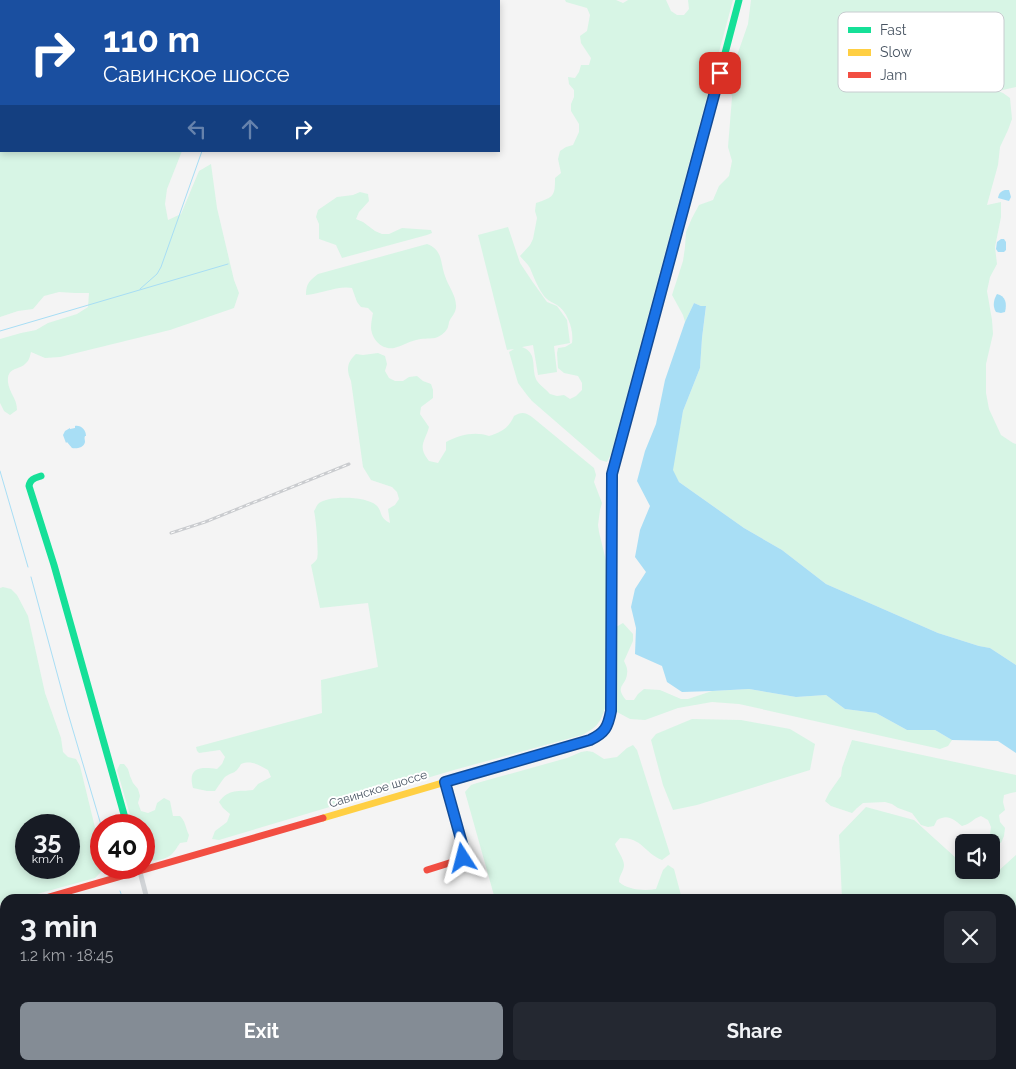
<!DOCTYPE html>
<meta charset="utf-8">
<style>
:root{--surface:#171b24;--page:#242831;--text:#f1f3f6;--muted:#9ea1a6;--accent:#848c95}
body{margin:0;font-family:Raleway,sans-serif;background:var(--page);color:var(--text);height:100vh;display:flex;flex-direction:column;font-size:19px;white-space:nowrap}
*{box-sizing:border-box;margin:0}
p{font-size:16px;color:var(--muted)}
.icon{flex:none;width:28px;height:28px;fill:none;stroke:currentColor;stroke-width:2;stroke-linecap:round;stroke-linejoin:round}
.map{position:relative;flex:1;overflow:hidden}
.drawer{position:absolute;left:0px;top:894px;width:1016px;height:176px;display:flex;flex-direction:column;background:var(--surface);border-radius:15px 15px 0 0;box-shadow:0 2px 8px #0003}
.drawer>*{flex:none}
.top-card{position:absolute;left:0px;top:0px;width:500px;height:152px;box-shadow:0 2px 8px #0003;background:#1a4fa0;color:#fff;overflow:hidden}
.fabs{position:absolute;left:955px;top:834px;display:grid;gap:10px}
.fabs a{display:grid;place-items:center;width:45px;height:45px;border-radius:8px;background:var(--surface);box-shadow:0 2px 8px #0003;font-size:25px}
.speed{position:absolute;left:15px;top:814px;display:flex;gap:10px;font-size:25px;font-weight:700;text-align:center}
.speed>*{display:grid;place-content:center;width:65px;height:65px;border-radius:50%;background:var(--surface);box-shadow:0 2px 8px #0003;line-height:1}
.speed small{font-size:12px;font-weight:400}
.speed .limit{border:8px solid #d22;background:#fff;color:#111}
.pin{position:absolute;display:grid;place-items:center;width:42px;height:42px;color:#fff;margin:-21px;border-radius:10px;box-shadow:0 2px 8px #0006}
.me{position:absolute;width:55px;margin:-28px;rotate:351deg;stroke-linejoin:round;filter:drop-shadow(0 0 4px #0008)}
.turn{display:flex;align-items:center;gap:18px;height:105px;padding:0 20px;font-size:22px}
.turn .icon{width:65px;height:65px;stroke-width:2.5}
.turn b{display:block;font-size:35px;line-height:42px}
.lanes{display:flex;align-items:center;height:48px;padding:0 20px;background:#0003;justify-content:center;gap:25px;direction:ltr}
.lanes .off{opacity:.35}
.round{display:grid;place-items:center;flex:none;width:52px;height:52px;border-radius:8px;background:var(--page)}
.headline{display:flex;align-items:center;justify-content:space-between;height:85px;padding:0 20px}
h1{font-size:30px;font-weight:700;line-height:38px}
.primary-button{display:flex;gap:10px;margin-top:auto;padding:10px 20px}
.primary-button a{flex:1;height:58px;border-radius:8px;background:var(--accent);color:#fff;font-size:20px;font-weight:700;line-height:58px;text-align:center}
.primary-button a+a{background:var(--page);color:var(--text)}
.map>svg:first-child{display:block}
</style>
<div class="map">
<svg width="1016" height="1069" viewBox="0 0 1016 1069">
<rect width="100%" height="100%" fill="#f4f4f4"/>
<!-- green -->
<g fill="#d7f5e5" fill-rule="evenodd">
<path d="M 0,0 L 100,0 L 99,1 L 1,1 L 1,151 L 182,151 L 167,189 L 165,204 L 168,220 L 181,214 L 199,171 L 211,164 L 217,208 L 234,280 L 239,293 L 234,308 L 170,330 L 60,357 L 45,358 L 31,352 C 30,356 29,361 26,363 C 19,371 7,366 8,382 C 9,393 17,398 17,410 L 10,415 L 4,411 L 0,403 L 0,339 L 21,333 L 36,330 L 48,323 L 77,314 L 88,307 L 89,293 L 75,293 L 59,292 L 44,296 L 33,309 L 18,311 L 0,317 Z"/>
<polygon points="247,0 402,0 401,1 247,1"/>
<path d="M 565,0 L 616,0 L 623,3 L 628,0 L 666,0 L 671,11 L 677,15 L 684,15 L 689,9 L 688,0 L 733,0 L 611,454 L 607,462 L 600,460 L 532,401 L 527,395 L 518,383 L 509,352 L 514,349 L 507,350 L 478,235 L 508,227 L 520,263 L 532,281 L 547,302 L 557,306 L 567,320 L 570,343 L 554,346 L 557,372 L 538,375 L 533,345 L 522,347 C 538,353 531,367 536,379 C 538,384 546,389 550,394 L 557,396 L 564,395 L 570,399 L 576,396 L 582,390 L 582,383 L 578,376 L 564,373 L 558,368 L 557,353 L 558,348 L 565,347 L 572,343 C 574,331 568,312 557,305 C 552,302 548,301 544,296 C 538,288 534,278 530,268 C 528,264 523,260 520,256 L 530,245 L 533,239 L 537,218 L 535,211 L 536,203 C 554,197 555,196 555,178 L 561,173 L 558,159 L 560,151 L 566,147 L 573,145 L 579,132 L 579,124 L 571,111 L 571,104 L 574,97 L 574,90 L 569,84 L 568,77 L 575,78 L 579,72 L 581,65 L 589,65 L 591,58 L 581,43 L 580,36 L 587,31 L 590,15 L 587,8 L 566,2 Z"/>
<polygon points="751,0 1016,0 1016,87 998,91 1003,93 1010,98 1012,119 1008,130 1000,147 998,165 987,205 1001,202 1001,217 995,247 997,264 990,277 987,291 992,320 993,334 986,364 986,393 989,409 1001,435 1013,443 1016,444 1016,665 990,648 979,646 938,633 826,584 782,550 744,528 679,482 672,470 683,411 700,368 702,338 706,307 701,306 694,303 685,322 683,315 672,295 683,261 685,247 686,232 692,218 699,205 713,200 719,186 729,176 732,161 728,147 732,97 729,81 733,67 748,24"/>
<polygon points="360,192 368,194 369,201 359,212 356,219 363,222 375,231 382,234 389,234 402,228 431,230 432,233 427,235 342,258 336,245 319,239 319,224 316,217 318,210 337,197 353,195"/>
<path d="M 427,244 C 443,250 440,262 445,276 C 448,286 457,296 456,308 C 455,314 451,317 449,322 C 449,323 448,328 447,329 C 445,333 439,337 435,338 C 428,339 422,338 416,340 C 408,342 402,346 394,348 C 382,350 372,340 371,328 C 371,323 372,318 373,313 L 368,308 L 361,307 L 357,302 L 352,288 C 339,285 320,294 306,295 C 306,284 309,281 318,274 Z"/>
<path d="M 378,353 L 385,356 L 387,364 L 385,371 L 389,378 L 395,381 L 403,381 L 409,377 L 417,376 L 423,381 L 431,384 L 433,390 L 433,398 L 421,407 L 420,414 L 429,427 C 425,442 417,446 429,461 L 438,463 L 446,450 L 446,442 C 459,435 475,431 489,436 C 501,432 509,428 514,416 C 521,412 525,412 532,417 L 594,468 L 596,475 L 594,482 L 602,503 L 600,510 L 598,525 L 599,532 L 607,565 L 605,708 C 600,724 596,728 582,735 L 454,770 L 219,840 L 212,839 L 215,831 L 227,822 L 230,814 L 223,808 L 219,802 C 229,788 239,792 253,790 L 258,784 L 271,777 L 268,770 C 258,765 252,760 241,764 C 235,775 233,771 225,777 C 222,780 218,787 215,791 L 207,791 L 193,788 C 187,766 202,767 217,769 L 222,764 L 225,757 L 220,750 L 199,753 L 197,751 L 196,747 L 322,713 L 321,680 L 378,667 L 368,603 L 320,608 L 311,565 C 313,563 315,562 317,559 C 319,554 316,518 314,511 C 315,510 317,505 318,504 C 327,495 366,496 376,505 C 383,511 378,517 390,523 L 388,509 L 395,505 L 399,499 L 397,492 L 392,487 L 371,480 L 363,467 L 351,381 C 346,370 347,362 356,354 L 363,355 Z"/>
<path d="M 3,587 L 11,589 L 17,595 L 28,616 L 45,693 L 61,738 L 63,752 L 68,757 L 76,759 L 80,766 L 101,852 L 101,868 L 105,868 L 95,878 L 19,899 L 5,899 L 5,903 L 0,904 L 0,588 ZM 26,825 L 69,825 L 69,868 L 26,868 Z"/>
<path d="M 623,623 L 633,634 L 633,641 L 624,661 C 626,665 628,669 627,674 C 626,686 614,686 626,700 L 634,700 L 638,694 L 644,689 L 660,690 L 681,699 L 688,699 L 712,691 L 749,689 L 796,697 L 826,695 L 845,709 L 876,713 L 907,730 L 935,730 L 952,740 L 948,746 L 940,749 L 739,704 L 712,702 L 678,708 L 645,720 L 630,719 L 617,712 L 615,705 L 616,627 Z"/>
<polygon points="692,719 741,720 790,729 815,744 810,770 697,805 673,810 663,785 651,740 656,734"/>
<path d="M 852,740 L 1016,775 L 1016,792 L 1011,793 L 1004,795 L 1003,802 L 1005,810 L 999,815 L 1000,822 L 1005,828 L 1004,836 L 1001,843 L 994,841 L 990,834 L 991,827 L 988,820 L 981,816 C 972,819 971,824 962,826 C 953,819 948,814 937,820 L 934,826 L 928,827 L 921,825 L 912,813 L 898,808 L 892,804 L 885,802 L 863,803 L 857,808 L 852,813 L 831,806 L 825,801 L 829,793 L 841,776 L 842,768 Z"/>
<path d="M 633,745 L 637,750 L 670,854 L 662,860 C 643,852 643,838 620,838 L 615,844 C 617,850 624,859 624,865 C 624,871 619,875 619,882 C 628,890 644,891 656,889 L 663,870 L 668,865 L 674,869 L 682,899 L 495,899 L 465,792 L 471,785 L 477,783 L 567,758 L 581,752 L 587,751 L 593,752 L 604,759 L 617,757 L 627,748 Z"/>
<path d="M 120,764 L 124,764 L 128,769 L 130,776 L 133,783 L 138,789 L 140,796 L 138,803 L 141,811 L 148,813 L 155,810 L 157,803 L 164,798 L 170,801 L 173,816 L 180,816 C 186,822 185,827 189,835 L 187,842 L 180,843 C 177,847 175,851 172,854 C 165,860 152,863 144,858 L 144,825 L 133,825 L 117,770 Z"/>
<polygon points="866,807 914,820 956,858 964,861 964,870 988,870 996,873 1016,855 1016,1069 772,1069 764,1065 1011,1065 1011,899 842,899 839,835"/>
<polygon points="201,1065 261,1065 262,1069 201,1069"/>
<polygon points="621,1065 712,1065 712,1069 619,1069"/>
</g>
<!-- water -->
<g fill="#a8def5">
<path d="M 1005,190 L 1009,190 L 1011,197 L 1009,201 L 998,198 C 999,193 1001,191 1005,190 Z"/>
<polygon points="1001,239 1004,239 1006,242 1006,250 1004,252 998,252 996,249 997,242"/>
<path d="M 997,294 C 1006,296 1007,304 1005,312 L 1001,313 L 996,312 C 992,306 994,299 997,294 Z"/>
<polygon points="694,303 701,306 706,306 702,338 700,368 683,411 673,470 679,482 744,528 782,550 826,584 938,633 979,646 990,648 1016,665 1016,753 998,741 952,740 935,730 907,730 876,713 845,709 826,695 796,697 749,689 712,691 682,692 667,682 662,666 635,654 636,628 631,607 635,589 646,572 635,557 640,530 650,506 637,481 645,451 656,424 665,380 685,322"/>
<path d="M 75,426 C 81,425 86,430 86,436 L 85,436 C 84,438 85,440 85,442 C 84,448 76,449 72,448 L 67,442 L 66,443 L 63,435 L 65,431 L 70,428 L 70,429 L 75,428 Z"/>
</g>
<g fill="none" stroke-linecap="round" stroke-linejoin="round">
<!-- stream -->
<g stroke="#a8def5" stroke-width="1">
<polyline points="245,0 246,1"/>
<polyline points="397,1 398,0"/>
<polyline points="140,289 157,274 161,267 202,151"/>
<polyline points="0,331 228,264"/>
<polyline points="0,471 28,567"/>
<polyline points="31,577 67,710 101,825"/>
<polyline points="120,891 123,899"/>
<polyline points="180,1065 181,1069"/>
</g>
<!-- street -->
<g stroke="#d1d4d7" stroke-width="5">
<polyline points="139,868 147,899"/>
<polyline points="0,911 5,910"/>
<polyline points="187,1065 188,1069"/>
</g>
<!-- fast -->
<g stroke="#16e098" stroke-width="7">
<polyline points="707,122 739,0"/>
<path d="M 41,476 C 35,478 30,479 29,486 L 54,565 L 127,825"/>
<path d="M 555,750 L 590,740 C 603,733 608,725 611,711 L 612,474 L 639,373"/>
<polyline points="0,938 5,932"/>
</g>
<!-- slow -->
<g stroke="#ffcf43" stroke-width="7">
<polyline points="639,373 707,122"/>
<polyline points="323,818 555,750"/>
</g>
<!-- jam -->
<g stroke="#f24e42" stroke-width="7">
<polyline points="427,870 462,859 465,855 445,782"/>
<polyline points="42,899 323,818"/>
</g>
<defs>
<polyline id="rail" points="171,533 205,522 349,464"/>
</defs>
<!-- rail casing -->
<use href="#rail" stroke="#cacccf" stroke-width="3"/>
<!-- rail -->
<use href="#rail" stroke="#fff" stroke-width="1" stroke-dasharray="4" stroke-linecap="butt"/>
</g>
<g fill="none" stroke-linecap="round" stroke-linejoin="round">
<defs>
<path id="route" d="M 463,858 L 465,854 L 445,782 L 590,740 C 605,733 608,727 611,711 L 612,474 L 720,73"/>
</defs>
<!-- route casing -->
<use href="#route" stroke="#114b97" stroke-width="12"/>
<!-- route -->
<use href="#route" stroke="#1a73e8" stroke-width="9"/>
</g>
<g text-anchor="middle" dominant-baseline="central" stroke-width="4" stroke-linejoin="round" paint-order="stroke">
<!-- street labels -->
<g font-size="12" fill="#485462" stroke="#fff">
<text transform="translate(378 789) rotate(-17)">Савинское шоссе</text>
</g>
</g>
<!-- legend -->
<rect x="838" y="12" width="166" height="80" rx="8" fill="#fff" stroke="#c8ccd0" stroke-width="1"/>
<rect x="848" y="27" width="23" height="6" fill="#16e098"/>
<rect x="848" y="49" width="23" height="7" fill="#ffcf43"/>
<rect x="848" y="72" width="23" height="6" fill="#f24e42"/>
<g font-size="14" fill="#485462">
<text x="880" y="35">Fast</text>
<text x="880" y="57">Slow</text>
<text x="880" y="80">Jam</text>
</g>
</svg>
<div class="fabs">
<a><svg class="icon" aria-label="sound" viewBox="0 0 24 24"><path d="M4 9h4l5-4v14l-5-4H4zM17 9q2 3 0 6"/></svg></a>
</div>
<div class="speed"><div>35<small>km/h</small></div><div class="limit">40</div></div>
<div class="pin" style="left:720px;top:73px;background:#d93025"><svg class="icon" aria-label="arrive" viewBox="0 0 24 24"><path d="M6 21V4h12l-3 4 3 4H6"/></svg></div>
<svg class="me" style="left:463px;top:858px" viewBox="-20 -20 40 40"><path d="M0-17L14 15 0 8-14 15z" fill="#1a73e8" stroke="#fff" stroke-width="4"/></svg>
<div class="top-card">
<div class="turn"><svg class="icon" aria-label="right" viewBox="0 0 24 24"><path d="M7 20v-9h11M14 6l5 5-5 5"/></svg><div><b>110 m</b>Савинское шоссе</div></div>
<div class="lanes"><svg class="icon off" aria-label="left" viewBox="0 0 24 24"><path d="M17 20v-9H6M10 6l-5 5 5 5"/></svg><svg class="icon off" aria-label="ahead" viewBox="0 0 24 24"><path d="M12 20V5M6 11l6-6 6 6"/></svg><svg class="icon" aria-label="right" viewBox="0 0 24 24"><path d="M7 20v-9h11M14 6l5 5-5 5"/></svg></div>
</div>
<section class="drawer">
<div class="headline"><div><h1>3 min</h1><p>1.2 km · 18:45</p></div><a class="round"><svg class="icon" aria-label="close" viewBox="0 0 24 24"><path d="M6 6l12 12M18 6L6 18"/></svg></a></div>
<div class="primary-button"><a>Exit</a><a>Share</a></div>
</section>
</div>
